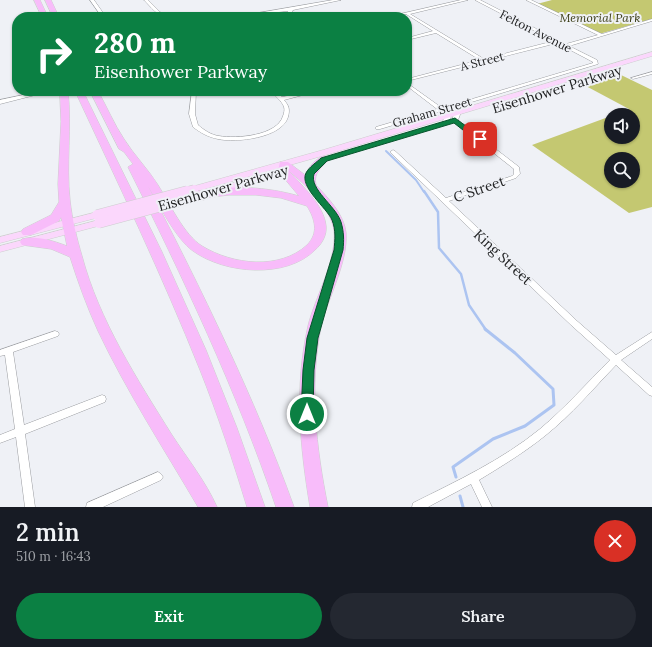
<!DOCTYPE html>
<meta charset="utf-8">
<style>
:root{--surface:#171b24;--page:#242831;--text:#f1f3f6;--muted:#9ea1a6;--accent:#0b8043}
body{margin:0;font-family:Lora,serif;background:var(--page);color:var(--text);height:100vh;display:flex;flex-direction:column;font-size:15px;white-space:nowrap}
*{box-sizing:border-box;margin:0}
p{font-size:13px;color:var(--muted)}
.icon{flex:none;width:22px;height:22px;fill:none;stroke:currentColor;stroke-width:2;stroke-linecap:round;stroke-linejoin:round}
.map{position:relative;height:507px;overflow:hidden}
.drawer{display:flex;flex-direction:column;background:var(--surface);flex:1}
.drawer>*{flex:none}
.top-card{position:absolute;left:12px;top:12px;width:400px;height:84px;border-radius:16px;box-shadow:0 1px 3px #0004;background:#0b8043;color:#fff;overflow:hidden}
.fabs{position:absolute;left:604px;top:108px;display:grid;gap:8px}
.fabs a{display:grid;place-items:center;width:36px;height:36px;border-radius:50%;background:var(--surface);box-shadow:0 1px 3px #0004;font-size:20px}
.pin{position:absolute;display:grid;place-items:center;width:34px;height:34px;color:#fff;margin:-17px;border-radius:8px;box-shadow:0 2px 6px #0006}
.me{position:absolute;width:44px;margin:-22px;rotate:0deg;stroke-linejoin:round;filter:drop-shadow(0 0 3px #0008)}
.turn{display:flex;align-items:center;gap:14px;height:84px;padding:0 16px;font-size:18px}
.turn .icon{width:52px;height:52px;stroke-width:2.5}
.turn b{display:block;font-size:28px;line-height:34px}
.round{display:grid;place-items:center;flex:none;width:42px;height:42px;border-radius:21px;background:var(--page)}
.headline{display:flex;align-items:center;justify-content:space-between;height:68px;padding:0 16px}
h1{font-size:24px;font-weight:600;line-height:30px}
.action{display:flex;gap:8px;margin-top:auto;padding:8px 16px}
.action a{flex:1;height:46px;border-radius:24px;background:var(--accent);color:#fff;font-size:16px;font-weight:600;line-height:46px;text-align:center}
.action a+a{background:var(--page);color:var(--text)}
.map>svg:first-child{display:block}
</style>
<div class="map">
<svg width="652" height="507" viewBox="0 0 652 507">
<rect width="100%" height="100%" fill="#eff1f6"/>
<!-- green -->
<g fill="#c4c871" fill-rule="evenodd">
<polygon points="552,0 652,0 652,19 599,34 537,4"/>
<path d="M 619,74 L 652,90 L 652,207 L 629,213 L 532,145 L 611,116 L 611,137 L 633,137 L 633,115 L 615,115 L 629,109 L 584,85 ZM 611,159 L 633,159 L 633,181 L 611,181 Z"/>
</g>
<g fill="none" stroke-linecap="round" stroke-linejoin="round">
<!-- stream-far2 -->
<polyline stroke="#acc4f1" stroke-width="2" points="386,151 416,180 424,192"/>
<!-- stream-far1 -->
<polyline stroke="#acc4f1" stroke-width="2.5" points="424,191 438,212 439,248 461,274 469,305 486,330"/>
<!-- stream -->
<g stroke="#acc4f1" stroke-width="3">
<polyline points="456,477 453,467 493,439 525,426 554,405 553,389 515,353 485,329"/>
<polyline points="460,496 463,507"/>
</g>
<defs>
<g id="street">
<polygon points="90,0 94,0 106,17 102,17"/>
<path d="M 144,0 L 148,0 L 160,12 L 168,17 C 158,17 151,7 144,0 Z"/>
<polygon points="333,0 341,0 293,10 289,17 285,17 288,11 260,14 258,13"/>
<polygon points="461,0 468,0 410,14 484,59 554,41 475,0 480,0 566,44 598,35 526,0 531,0 602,34 652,19 652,21 569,46 597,60 598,64 445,110 452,115 447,124 445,125 442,123 446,115 441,111 380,129 376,129 376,127 437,109 407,86 407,83 442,108 593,63 593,62 557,43 407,81 407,79 480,60 436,33 407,40 407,38 433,31 406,14 394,17 387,17"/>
<polygon points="652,72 652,74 633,79 631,78"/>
<polygon points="42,91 51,91 0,104 0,100"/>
<path d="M 192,91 L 196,91 L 195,114 L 198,125 C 204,130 211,135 219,136 C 236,139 277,136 283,116 C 284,113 285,110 284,107 C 282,101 275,96 271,91 L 276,91 L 282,97 L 303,93 L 339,91 L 337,92 L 303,95 L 284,100 C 289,106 290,109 288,117 C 282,138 236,143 218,139 C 208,137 201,133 193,127 L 189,114 Z"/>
<path d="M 458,110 L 461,112 L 458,120 L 519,167 L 520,174 L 516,178 L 449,201 L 577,321 L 616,355 L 652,332 L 652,339 L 621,360 L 652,387 L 652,396 L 649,395 L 616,365 C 593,389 572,414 546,435 C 525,452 502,466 479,480 L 492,507 L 482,507 L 471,484 L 428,507 L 412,507 L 413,503 C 457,481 502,460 540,429 C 565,408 587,383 610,360 L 571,325 L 390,152 L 393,150 L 395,151 L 446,198 L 512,176 L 514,174 L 514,169 L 453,121 L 452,120 L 455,112 Z"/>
<polygon points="55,331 58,332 59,334 58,336 13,352 24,425 102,395 105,396 106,399 105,402 25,434 35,507 25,507 16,437 0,443 0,435 15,429 5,355 0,356 0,350"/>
<polygon points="158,472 161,474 163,477 161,480 103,507 86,507 87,503"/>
</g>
<g id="primary">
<polygon points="652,52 652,56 329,154 194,192 190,189 191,187 323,150"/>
<polygon points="254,177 257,178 258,180 257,182 213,195 209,192 210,190"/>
<polygon points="97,212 100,213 102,215 100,217 0,243 0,237"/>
<polygon points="99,220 104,223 102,225 0,252 0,246"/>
</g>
<g id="highway">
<polygon points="34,0 40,0 48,17 42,17"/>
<polygon points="45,0 51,0 59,17 53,17"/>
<path d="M 60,91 L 68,91 C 72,127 66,164 70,200 C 72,219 77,239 82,256 C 99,320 137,379 172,435 C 187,458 206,482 217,507 L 198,507 C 164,449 127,392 98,331 C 87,307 78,282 70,257 L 51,249 L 22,245 L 20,242 L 22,239 C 36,235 54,241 67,246 L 61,217 L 59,221 L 31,235 L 23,235 L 21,232 L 23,229 L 51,215 L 59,202 L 58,184 L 61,122 Z"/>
<path d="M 75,91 L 83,91 L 162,252 L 206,350 L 237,428 L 265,507 L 247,507 C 233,461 218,415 200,370 C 162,275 118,183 75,91 Z"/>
<path d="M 90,91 L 98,91 C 107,107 114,124 124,139 C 134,155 148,169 158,185 C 170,204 184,235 202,246 C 233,265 280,270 307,245 C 319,233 315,219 307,206 L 281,198 L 256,195 L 229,195 L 203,198 L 198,195 L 199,193 C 231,184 267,187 299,196 L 278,171 L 280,162 L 288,162 L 305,175 C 309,167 316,158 324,156 L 329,159 C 322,168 313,172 316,185 C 328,198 344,214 346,233 C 348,263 328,297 321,327 C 309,387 316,447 328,507 L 310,507 C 300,447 294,387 308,326 C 315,297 337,261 334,230 C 331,209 305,184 289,171 C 302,186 324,205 326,226 C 327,235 322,244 315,250 C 286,279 225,274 193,251 C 176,239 159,205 148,186 C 202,291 254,396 294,507 L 276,507 C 236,389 183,278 128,167 L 133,164 L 124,152 L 119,149 Z"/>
</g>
</defs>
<!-- street casing -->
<use href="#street" stroke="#9a9ca0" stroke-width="1"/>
<!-- primary casing -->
<use href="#primary" stroke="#cececf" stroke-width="1"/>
<!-- highway casing -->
<use href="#highway" stroke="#cececf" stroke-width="1"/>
<!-- street -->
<use href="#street" fill="#fff" fill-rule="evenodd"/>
<!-- primary -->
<use href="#primary" fill="#fbd7fc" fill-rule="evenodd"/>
<!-- highway -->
<use href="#highway" fill="#f8bcfa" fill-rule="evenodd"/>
<defs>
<polyline id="primary-bridge-far1" points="183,192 194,189"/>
<g id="primary-bridge">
<polyline points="97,215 187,191"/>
<polyline points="99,223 203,195"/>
</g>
</defs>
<!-- primary-bridge-far1 casing -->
<use href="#primary-bridge-far1" stroke="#cececf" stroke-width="9" stroke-linecap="butt"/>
<!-- primary-bridge casing -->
<use href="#primary-bridge" stroke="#cececf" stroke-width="11" stroke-linecap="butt"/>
<!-- primary-bridge-far1 -->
<use href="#primary-bridge-far1" stroke="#fbd7fc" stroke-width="8"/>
<!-- primary-bridge -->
<use href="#primary-bridge" stroke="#fbd7fc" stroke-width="10"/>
</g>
<!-- route -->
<path fill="#0b8043" stroke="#07532c" d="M 455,118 L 482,138 L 482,141 L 477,141 L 454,123 L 327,161 L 314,174 C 309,189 336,206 341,222 C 344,232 344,240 343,250 L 318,338 L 314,370 L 313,414 L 311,418 L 307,419 L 303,418 L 301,414 L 303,370 L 307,338 L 334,250 C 335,240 336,230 332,220 C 327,208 299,187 306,173 C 309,167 317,162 321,158 Z"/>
<g text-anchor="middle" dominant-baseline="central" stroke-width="4" stroke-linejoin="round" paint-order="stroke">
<!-- far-park labels -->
<g font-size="12" font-style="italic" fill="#3b3d16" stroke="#eff1f6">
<text x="600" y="17">Memorial Park</text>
</g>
<!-- far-street labels -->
<g font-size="12" fill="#212223" stroke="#eff1f6">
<text transform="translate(536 31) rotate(27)">Felton Avenue</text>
<text transform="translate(482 61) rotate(-14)">A Street</text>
<text transform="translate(432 112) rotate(-16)">Graham Street</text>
</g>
<!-- street labels -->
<g font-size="14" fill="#212223" stroke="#eff1f6">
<text transform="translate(557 89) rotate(-17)">Eisenhower Parkway</text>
<text transform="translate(223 188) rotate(-16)">Eisenhower Parkway</text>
<text transform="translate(479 189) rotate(-19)">C Street</text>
<text transform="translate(503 257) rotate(43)">King Street</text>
</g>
</g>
</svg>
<div class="fabs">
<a><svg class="icon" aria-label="sound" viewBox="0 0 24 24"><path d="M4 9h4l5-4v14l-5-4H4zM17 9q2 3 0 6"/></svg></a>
<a><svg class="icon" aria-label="search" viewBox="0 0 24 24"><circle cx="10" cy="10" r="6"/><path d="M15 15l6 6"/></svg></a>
</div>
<div class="pin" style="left:480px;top:139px;background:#d93025"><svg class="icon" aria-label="arrive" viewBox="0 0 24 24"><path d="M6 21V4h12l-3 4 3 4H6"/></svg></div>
<svg class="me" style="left:307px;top:414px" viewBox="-20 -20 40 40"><circle r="17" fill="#0b8043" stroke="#fff" stroke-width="3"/><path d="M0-11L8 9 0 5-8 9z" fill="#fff"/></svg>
<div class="top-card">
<div class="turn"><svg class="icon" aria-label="right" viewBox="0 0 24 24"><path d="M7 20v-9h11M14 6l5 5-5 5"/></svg><div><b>280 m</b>Eisenhower Parkway</div></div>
</div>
</div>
<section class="drawer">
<div class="headline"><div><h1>2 min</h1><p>510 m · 16:43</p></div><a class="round" style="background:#d93025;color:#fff"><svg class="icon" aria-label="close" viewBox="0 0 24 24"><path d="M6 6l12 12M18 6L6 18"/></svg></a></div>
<div class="action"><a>Exit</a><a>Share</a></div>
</section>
